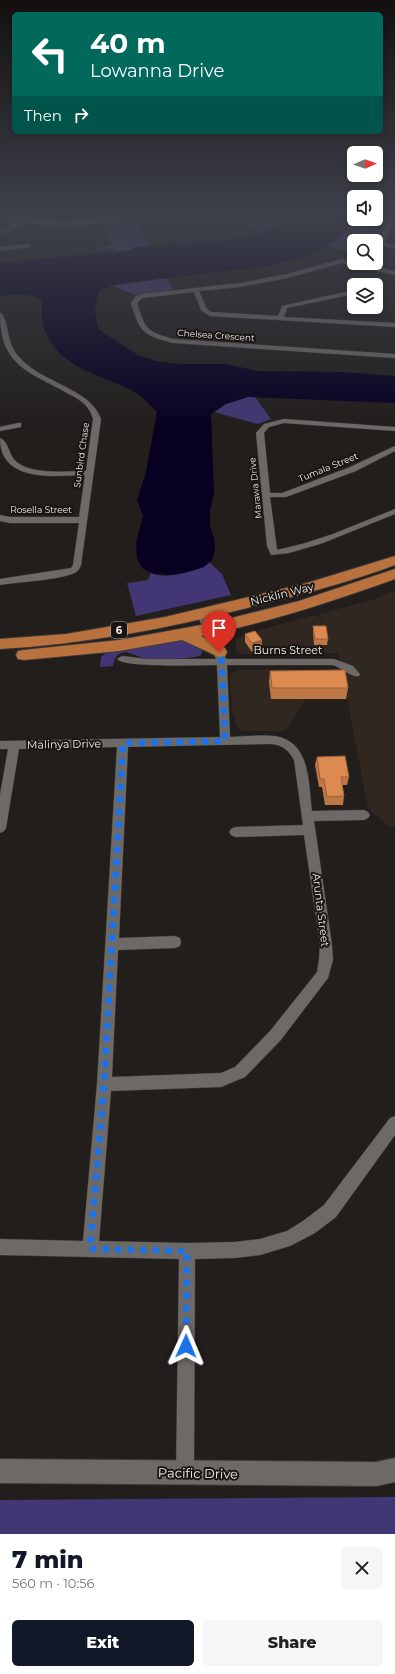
<!DOCTYPE html>
<meta charset="utf-8">
<style>
:root{--surface:#fff;--page:#f6f6f6;--text:#222;--muted:#767676;--accent:#111827}
body{margin:0;font-family:Montserrat,sans-serif;background:var(--page);color:var(--text);height:100vh;display:flex;flex-direction:column;font-size:15px;white-space:nowrap}
*{box-sizing:border-box;margin:0}
p{font-size:13px;color:var(--muted)}
.icon{flex:none;width:22px;height:22px;fill:none;stroke:currentColor;stroke-width:2;stroke-linecap:round;stroke-linejoin:round}
.map{position:relative;height:1534px;overflow:hidden}
.side{display:flex;flex-direction:column;background:var(--surface);flex:1}
.side>*{flex:none}
.top-card{position:absolute;left:12px;top:12px;width:371px;height:122px;border-radius:6px;box-shadow:0 2px 6px #0003;background:#00695c;color:#fff;overflow:hidden}
.needle{width:26px;rotate:88deg}
.fabs{position:absolute;left:347px;top:146px;display:grid;gap:8px}
.fabs a{display:grid;place-items:center;width:36px;height:36px;border-radius:6px;background:var(--surface);box-shadow:0 2px 6px #0003;font-size:20px}
.pin{position:absolute;display:grid;place-items:center;width:34px;height:34px;color:#fff;margin:-41px -17px;border-radius:50% 50% 50% 0;rotate:-45deg;box-shadow:0 0 4px #0007}
.pin .icon{rotate:45deg}
.me{position:absolute;width:44px;margin:-22px;rotate:1deg;stroke-linejoin:round;filter:drop-shadow(0 0 3px #0008)}
.turn{display:flex;align-items:center;gap:14px;height:84px;padding:0 12px;font-size:18px}
.turn .icon{width:52px;height:52px;stroke-width:2.5}
.turn b{display:block;font-size:28px;line-height:34px}
.then{display:flex;align-items:center;height:38px;padding:0 12px;background:#0003;gap:8px;font-size:15px}
.round{display:grid;place-items:center;flex:none;width:42px;height:42px;border-radius:6px;background:var(--page)}
.headline{display:flex;align-items:center;justify-content:space-between;height:68px;padding:0 12px}
h1{font-size:24px;font-weight:800;line-height:30px;color:var(--accent)}
.button{display:flex;gap:8px;margin-top:auto;padding:8px 12px}
.button a{flex:1;height:46px;border-radius:6px;background:var(--accent);color:#fff;font-size:16px;font-weight:800;line-height:46px;text-align:center}
.button a+a{background:var(--page);color:var(--text)}
.map>svg:first-child{display:block}
</style>
<div class="map">
<svg width="395" height="1534" viewBox="0 0 395 1534">
<rect width="100%" height="100%" fill="#221e1c"/>
<!-- built -->
<polygon fill="#302721" points="395,590 395,826 388,826 368,808 347,699 306,699 286,731 242,731 237,728 232,711 230,678 231,674 233,672 239,670 342,669 338,653 240,654 236,651 236,641 242,635 314,615 319,617 324,623 319,614 375,599"/>
<!-- green -->
<g fill="#423774">
<polygon points="214,213 251,213 249,215 283,221 263,232 237,218"/>
<polygon points="133,218 150,244 148,246 133,248 133,250 116,252 113,248 93,250 112,244 102,224"/>
<polygon points="353,225 381,231 377,239 374,241 354,241 354,261 347,258 346,252 327,245"/>
<polygon points="166,278 173,290 135,295 113,286"/>
<polygon points="248,397 255,397 271,419 258,424 214,412 226,404"/>
<path d="M 209,562 L 222,574 L 231,595 L 136,616 L 127,583 L 148,580 L 151,573 C 166,580 197,572 209,562 Z"/>
<path d="M 173,641 L 187,641 L 201,647 L 202,651 L 201,655 L 195,657 C 180,658 163,662 148,660 C 139,658 129,650 121,653 C 115,655 114,661 113,666 L 100,667 L 101,657 L 106,653 Z"/>
<polygon points="395,1497 395,1534 0,1534 0,1500"/>
</g>
<!-- water -->
<path fill="#080021" d="M 294,213 L 354,213 L 354,219 L 361,219 L 333,242 L 301,258 L 271,266 L 116,284 L 98,292 L 95,311 L 98,329 L 138,355 L 156,361 L 179,364 L 225,364 L 258,371 L 342,372 L 395,376 L 395,403 L 248,397 L 226,404 L 211,414 L 214,493 L 210,510 L 210,525 L 214,538 L 215,550 L 212,560 L 204,567 L 195,570 L 173,575 L 154,574 L 142,568 L 137,558 L 136,543 L 143,516 L 137,500 L 146,472 L 157,412 C 149,405 141,395 131,390 C 97,373 54,367 43,324 C 41,316 42,307 42,299 C 28,293 15,294 0,296 L 0,263 L 132,250 L 132,248 L 234,239 L 256,235 L 270,229 Z"/>
<g fill="none" stroke-linecap="round" stroke-linejoin="round">
<defs>
<g id="minor">
<polygon points="250,213 256,213 252,216"/>
<polygon points="395,217 395,222 391,225 385,242 387,244 395,245 395,249 383,246 379,242 386,224"/>
<polygon points="16,221 19,223 10,231 0,234 0,230 6,229"/>
<polygon points="28,244 31,246 30,247 0,251 0,247"/>
<path d="M 342,259 L 395,271 L 395,275 L 342,263 L 288,278 L 240,287 L 199,291 L 207,309 L 211,312 L 278,316 L 282,306 L 354,290 L 354,294 L 287,308 L 284,317 L 395,323 L 395,327 L 210,316 L 201,310 L 194,292 L 142,298 L 137,303 C 145,329 146,331 173,339 L 395,354 L 395,358 L 173,343 C 143,335 140,333 131,303 L 135,297 L 141,294 L 240,283 L 287,274 Z"/>
<path d="M 0,313 L 2,314 C 11,330 5,343 21,359 C 43,383 91,389 101,419 L 81,565 C 80,568 78,571 76,572 C 63,580 17,582 0,585 L 0,579 L 71,568 L 73,565 L 79,523 L 10,523 L 0,521 L 0,515 L 10,517 L 79,517 L 85,475 C 54,476 0,483 0,438 C 7,440 9,452 13,458 C 26,476 67,471 86,471 L 93,419 C 90,407 82,401 71,395 C 31,372 0,368 0,313 Z"/>
<polygon points="284,419 395,427 395,431 284,423 269,427 264,433 270,493 282,493 350,467 395,446 395,451 356,471 286,497 270,497 277,550 302,544 333,534 395,509 395,514 323,543 289,553 271,555 267,546 256,433 264,424"/>
<polygon points="18,423 21,423 21,427 0,431 0,427"/>
<path d="M 202,611 L 207,614 L 226,659 L 334,659 L 353,666 L 360,674 L 359,676 C 353,678 341,668 333,665 L 227,665 L 230,737 C 244,736 260,735 274,736 C 311,741 308,782 312,811 L 364,810 L 368,812 L 370,815 L 368,818 L 364,820 L 314,821 L 332,945 L 333,960 L 328,978 L 280,1041 L 245,1077 L 221,1087 L 111,1091 L 99,1241 L 187,1243 L 235,1242 L 260,1239 L 287,1231 L 303,1221 L 324,1205 L 390,1118 L 395,1116 L 395,1135 L 336,1217 L 315,1233 L 290,1246 L 260,1255 L 235,1258 L 195,1259 L 194,1473 L 192,1480 L 185,1482 L 178,1480 L 176,1473 L 179,1259 L 0,1255 L 0,1239 L 83,1241 L 97,1084 L 117,747 L 19,749 L 6,828 L 4,831 L 0,833 L 0,795 L 8,749 L 0,749 L 0,741 L 220,737 L 217,665 C 202,665 124,668 117,659 L 122,656 L 147,659 L 216,659 L 197,614 ZM 271,744 C 282,745 289,750 294,760 L 303,825 L 235,827 L 231,829 L 229,832 L 231,835 L 235,837 L 304,835 L 320,945 L 319,960 L 317,972 L 270,1031 L 235,1067 L 221,1073 L 112,1077 L 118,950 L 175,948 L 180,946 L 181,942 L 180,938 L 175,936 L 119,938 L 128,747 Z"/>
</g>
<g id="tertiary">
<path d="M 127,213 L 138,213 C 117,227 50,226 24,223 L 18,225 L 8,221 C 13,215 21,216 28,219 C 61,222 95,223 127,213 Z"/>
<polygon points="395,1458 395,1482 376,1486 0,1483 0,1459 376,1462"/>
</g>
<g id="trunk">
<path d="M 395,556 L 395,565 C 347,583 297,596 247,608 C 166,629 84,644 0,649 L 0,639 L 66,634 L 165,617 L 307,583 Z"/>
<path d="M 395,569 L 395,579 C 331,602 267,623 201,636 L 225,648 L 227,652 L 225,656 L 219,657 L 182,640 L 119,651 L 24,660 L 18,659 L 16,655 L 18,651 L 24,650 L 119,640 L 212,623 L 299,601 Z"/>
</g>
</defs>
<!-- minor casing -->
<use href="#minor" stroke="#3d3a39" stroke-width="1"/>
<!-- tertiary casing -->
<use href="#tertiary" stroke="#3d3a39" stroke-width="2"/>
<!-- trunk casing -->
<use href="#trunk" stroke="#3d3a39" stroke-width="2"/>
<!-- minor -->
<use href="#minor" fill="#6d6966" fill-rule="evenodd"/>
<!-- tertiary -->
<use href="#tertiary" fill="#6d6966" fill-rule="evenodd"/>
<!-- trunk -->
<use href="#trunk" fill="#b9723d" fill-rule="evenodd"/>
</g>
<!-- wall -->
<g fill="#be7745">
<polygon points="313,626 328,639 327,645 314,645 313,632"/>
<polygon points="245,634 262,640 262,649 252,652 245,642"/>
<polygon points="270,671 348,688 346,699 271,699 269,682"/>
<polygon points="317,757 349,777 347,785 342,785 344,796 343,805 325,805 322,787 319,787 315,765"/>
</g>
<!-- shaded-wall -->
<polygon fill="#9b6138" points="262,640 262,649 252,652 252,643"/>
<!-- building -->
<g fill="#dd8a50" stroke="#9b6138">
<polygon points="313,626 326,626 328,639 315,639"/>
<polygon points="255,631 262,640 252,643 245,634"/>
<polygon points="345,670 348,688 272,688 270,671"/>
<polygon points="345,756 349,777 341,777 344,796 327,797 324,779 320,779 317,757"/>
</g>
<!-- sky -->
<linearGradient id="sky" x2="0" y2="1"><stop stop-color="#13100f"/><stop offset="0.5" stop-color="#3e414b"/><stop offset="1" stop-color="#3e414b" stop-opacity="0"/></linearGradient>
<rect width="395" height="428" fill="url(#sky)"/>
<g fill="none" stroke-linecap="round" stroke-linejoin="round">
<!-- route -->
<polyline stroke="#1a73e8" stroke-width="7" stroke-dasharray="0 12.6" points="186,1346 187,1251 90,1249 104,1084 123,743 225,741 222,662 219,652"/>
</g>
<g text-anchor="middle" dominant-baseline="central" stroke-width="4" stroke-linejoin="round" paint-order="stroke">
<!-- far-street labels -->
<g font-size="9" fill="#f0edeb" stroke="#191513">
<text transform="translate(216 335) rotate(4)">Chelsea Crescent</text>
<text transform="translate(81 455) rotate(-82)">Sunbird Chase</text>
<text transform="translate(328 467) rotate(-22)">Tumala Street</text>
<text transform="translate(255 488) rotate(-96)">Marawa Drive</text>
<text x="41" y="509">Rosella Street</text>
</g>
<!-- shield labels -->
<rect fill="#191513" stroke="#b0acaa" stroke-width="1" x="111" y="622" width="16" height="16" rx="3"/>
<g font-size="10" font-weight="bold" fill="#f0edeb">
<text x="119" y="630">6</text>
</g>
<!-- street labels -->
<g font-size="11" fill="#f0edeb" stroke="#191513">
<text transform="translate(282 594) rotate(-14)">Nicklin Way</text>
<text x="288" y="650">Burns Street</text>
<text transform="translate(64 744) rotate(-1)">Malinya Drive</text>
<text transform="translate(321 910) rotate(83)">Arunta Street</text>
</g>
<!-- near-street labels -->
<g font-size="13" fill="#f0edeb" stroke="#191513">
<text transform="translate(198 1473) rotate(1)">Pacific Drive</text>
</g>
</g>
</svg>
<div class="fabs">
<a><svg class="needle" viewBox="-14 -14 28 28"><path d="M0-13l5 13h-10z" fill="#e53935"/><path d="M0 13l5-13h-10z" fill="#767676"/></svg></a>
<a><svg class="icon" aria-label="sound" viewBox="0 0 24 24"><path d="M4 9h4l5-4v14l-5-4H4zM17 9q2 3 0 6"/></svg></a>
<a><svg class="icon" aria-label="search" viewBox="0 0 24 24"><circle cx="10" cy="10" r="6"/><path d="M15 15l6 6"/></svg></a>
<a><svg class="icon" aria-label="layers" viewBox="0 0 24 24"><path d="M12 4l9 5-9 5-9-5zM3 14l9 5 9-5"/></svg></a>
</div>
<div class="pin" style="left:219px;top:652px;background:#d93025"><svg class="icon" aria-label="arrive" viewBox="0 0 24 24"><path d="M6 21V4h12l-3 4 3 4H6"/></svg></div>
<svg class="me" style="left:186px;top:1346px" viewBox="-20 -20 40 40"><path d="M0-17L14 15 0 8-14 15z" fill="#1a73e8" stroke="#fff" stroke-width="4"/></svg>
<div class="top-card">
<div class="turn"><svg class="icon" aria-label="left" viewBox="0 0 24 24"><path d="M17 20v-9H6M10 6l-5 5 5 5"/></svg><div><b>40 m</b>Lowanna Drive</div></div>
<div class="then">Then<svg class="icon" aria-label="right" viewBox="0 0 24 24"><path d="M7 20v-9h11M14 6l5 5-5 5"/></svg></div>
</div>
</div>
<section class="side">
<div class="headline"><div><h1>7 min</h1><p>560 m · 10:56</p></div><a class="round"><svg class="icon" aria-label="close" viewBox="0 0 24 24"><path d="M6 6l12 12M18 6L6 18"/></svg></a></div>
<div class="button"><a>Exit</a><a>Share</a></div>
</section>
